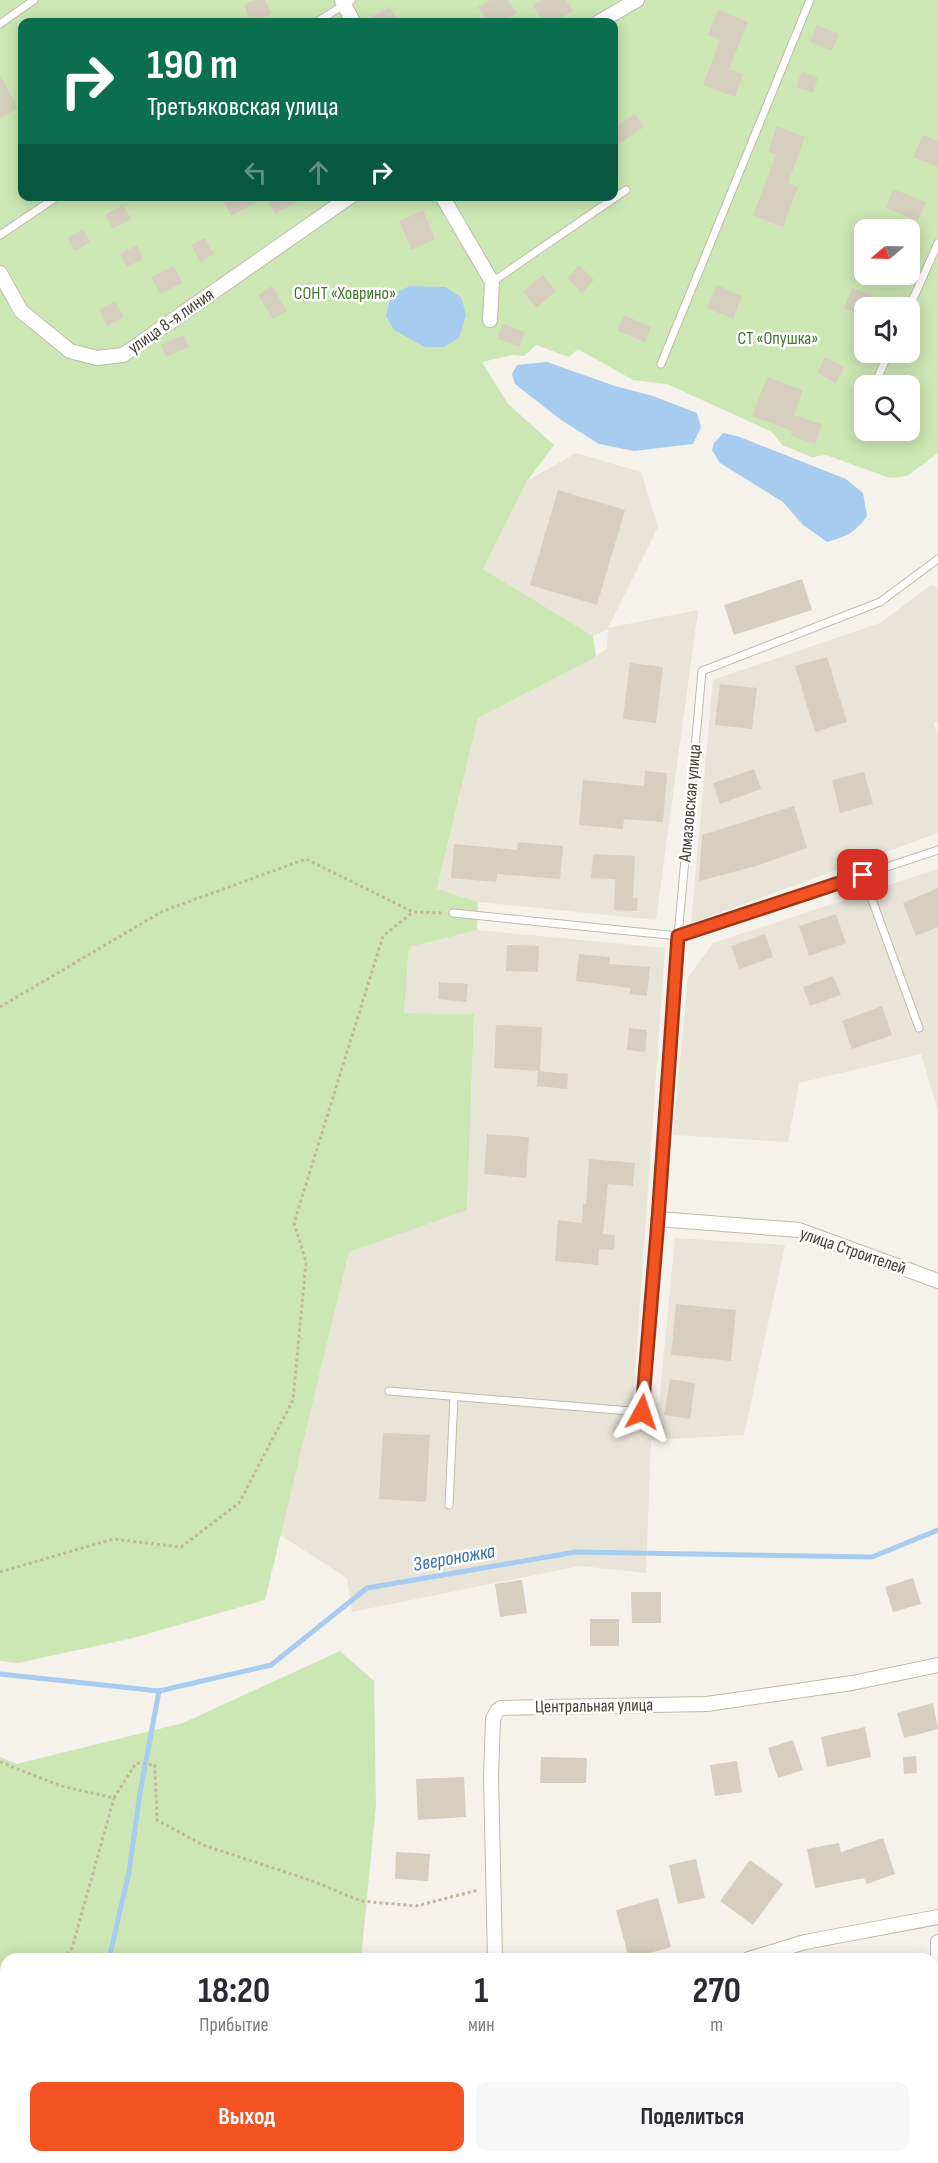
<!DOCTYPE html>
<html lang="ru">
<meta charset="utf-8">
<style>
:root{--surface:#fff;--page:#f7f7f7;--text:#2b2b33;--muted:#7c7c81;--accent:#f35222}
body{margin:0;font-family:"Sofia Sans Condensed",sans-serif;background:var(--page);color:var(--text);height:100vh;display:flex;flex-direction:column;font-size:22px;white-space:nowrap}
*{box-sizing:border-box;margin:0}
p{font-size:20px;color:var(--muted)}
.icon{flex:none;width:33px;height:33px;fill:none;stroke:currentColor;stroke-width:2;stroke-linecap:round;stroke-linejoin:round}
.map{position:relative;flex:1;overflow:hidden}
.panel{position:absolute;left:0px;top:1953px;width:939px;height:210px;display:flex;flex-direction:column;background:var(--surface);border-radius:18px 18px 0 0;box-shadow:0 3px 15px #0003}
.panel>*{flex:none}
.guide{position:absolute;left:18px;top:18px;width:600px;height:183px;border-radius:12px;box-shadow:0 3px 15px #0003;background:#0b6e4f;color:#fff;overflow:hidden}
.needle{width:39px;rotate:251deg}
.buttons{position:absolute;left:854px;top:219px;display:grid;gap:12px}
.buttons a{display:grid;place-items:center;width:66px;height:66px;border-radius:12px;background:var(--surface);box-shadow:0 3px 15px #0003;font-size:30px}
.pin{position:absolute;display:grid;place-items:center;width:51px;height:51px;color:#fff;margin:-26px;border-radius:12px;box-shadow:0 3px 9px #0006}
.me{position:absolute;width:66px;margin:-33px;rotate:5deg;stroke-linejoin:round;filter:drop-shadow(0 0 4px #0008)}
.turn{display:flex;align-items:center;gap:21px;height:126px;padding:0 30px;font-size:27px}
.turn .icon{width:78px;height:78px;stroke-width:2.5}
.turn b{display:block;font-size:42px;line-height:51px}
.lanes{display:flex;align-items:center;height:57px;padding:0 30px;background:#0003;justify-content:center;gap:30px;direction:ltr}
.lanes .off{opacity:.35}
.eta{display:flex;justify-content:space-evenly;align-items:center;height:102px;text-align:center}
.eta b{font-size:36px;font-weight:700;line-height:42px}
.cta{display:flex;gap:12px;margin-top:auto;padding:12px 30px}
.cta a{flex:1;height:69px;border-radius:12px;background:var(--accent);color:#fff;font-size:24px;font-weight:700;line-height:69px;text-align:center}
.cta a+a{background:var(--page);color:var(--text)}
.map>svg:first-child{display:block}
</style>
<div class="map">
<svg width="938" height="2163" viewBox="0 0 938 2163">
<rect width="100%" height="100%" fill="#f4f2ea"/>
<!-- residential -->
<g fill="#e8e4d8">
<polygon points="576,453 641,472 658,527 608,628 698,610 656,920 478,902 437,890 478,718 596,657 607,648 608,629 593,636 483,569 527,481"/>
<polygon points="931,585 938,588 938,722 934,723 938,735 938,833 691,923 713,680 880,623"/>
<polygon points="938,869 938,1111 921,1054 799,1083 788,1142 673,1135 688,977 713,943"/>
<polygon points="477,930 665,948 633,1402 659,1403 675,1238 785,1245 744,1435 651,1440 646,1573 580,1566 352,1612 347,1578 280,1535 349,1252 467,1209 474,1014 404,1013 409,946"/>
</g>
<!-- green -->
<g fill="#cce7b4" fill-rule="evenodd">
<path d="M 0,0 L 938,0 L 938,453 L 907,476 L 890,478 L 826,455 L 812,457 L 782,445 L 772,432 L 667,384 L 633,380 L 578,349 L 569,357 L 536,345 L 524,356 L 512,355 L 482,362 L 508,404 L 554,445 L 527,481 L 483,569 L 593,636 L 596,657 L 478,718 L 437,889 L 478,902 L 477,930 L 409,947 L 404,1013 L 474,1014 L 467,1210 L 349,1252 L 265,1600 L 133,1638 L 18,1663 L 0,1661 ZM 22,22 L 614,22 L 614,196 L 22,196 ZM 864,230 L 909,230 L 909,274 L 864,274 ZM 864,308 L 909,308 L 909,352 L 864,352 ZM 864,386 L 909,386 L 909,430 L 864,430 Z"/>
<polygon points="340,1651 374,1681 376,1805 361,1959 6,1959 6,2157 335,2157 334,2163 0,2163 0,1757 17,1764 183,1723"/>
</g>
<!-- water -->
<g fill="#a8ccef">
<polygon points="410,286 445,287 461,297 466,315 459,338 444,347 425,347 394,330 386,316 391,295"/>
<polygon points="547,362 615,386 653,396 697,413 701,427 693,444 634,451 599,444 561,420 515,384 512,374 517,365"/>
<path d="M 723,433 L 737,436 L 846,479 L 863,493 L 867,516 C 856,532 846,537 827,542 L 803,525 L 783,502 L 720,463 L 712,450 L 714,443 Z"/>
</g>
<g fill="none" stroke-linecap="round" stroke-linejoin="round">
<!-- stream -->
<g stroke="#a8ccef" stroke-width="5">
<polyline points="0,1674 159,1691 271,1665 367,1588 576,1552 872,1557 938,1530"/>
<polyline points="109,1959 129,1872 140,1793 159,1691"/>
</g>
</g>
<!-- building -->
<g fill="#d6cfbf">
<polygon points="255,0 265,0 272,14 251,22 244,5"/>
<polygon points="490,0 508,0 517,13 502,22 488,22 478,7"/>
<polygon points="542,0 566,0 573,11 555,22 543,22 533,5"/>
<polygon points="390,7 398,22 363,22"/>
<polygon points="718,10 748,22 729,69 743,74 735,97 703,85 720,40 708,35"/>
<polygon points="817,25 839,34 832,51 810,42"/>
<polygon points="802,71 818,78 813,93 796,87"/>
<polygon points="0,75 18,108 0,118"/>
<polygon points="635,114 644,127 614,147 614,128"/>
<polygon points="777,126 805,137 788,183 798,187 783,227 753,215 776,155 768,152"/>
<polygon points="923,135 938,141 938,167 913,157"/>
<polygon points="893,189 926,202 918,221 886,208"/>
<polygon points="221,196 307,196 275,214 266,197 231,216"/>
<polygon points="123,205 131,219 113,229 105,215"/>
<polygon points="423,210 435,239 412,250 399,221"/>
<polygon points="83,229 90,242 75,251 68,238"/>
<polygon points="205,238 214,254 200,262 191,245"/>
<polygon points="137,245 143,259 127,267 120,254"/>
<polygon points="579,265 594,280 582,293 567,278"/>
<polygon points="174,266 182,283 160,294 151,277"/>
<polygon points="543,275 556,291 536,308 523,292"/>
<polygon points="310,281 319,294 305,304 296,292"/>
<polygon points="717,285 742,296 733,319 707,308"/>
<polygon points="272,286 287,311 273,319 258,295"/>
<polygon points="852,288 900,306 900,308 864,308 864,315 844,308"/>
<polygon points="115,301 124,317 107,326 99,310"/>
<polygon points="624,315 651,327 645,342 617,330"/>
<polygon points="503,324 525,332 519,347 497,338"/>
<polygon points="183,335 189,347 166,357 161,345"/>
<polygon points="825,357 844,367 836,383 817,373"/>
<polygon points="767,377 803,390 794,415 822,424 815,444 791,436 792,431 752,416"/>
<polygon points="558,490 625,510 597,605 530,585"/>
<polygon points="802,579 812,610 734,635 724,605"/>
<polygon points="827,657 847,722 815,732 795,666"/>
<polygon points="630,663 663,667 656,723 623,719"/>
<polygon points="720,684 757,688 752,729 715,725"/>
<polygon points="754,769 761,789 720,804 713,783"/>
<polygon points="645,771 667,773 663,822 624,819 623,829 579,825 583,780 644,786"/>
<polygon points="864,772 873,804 840,813 832,780"/>
<polygon points="794,806 807,848 756,866 699,881 702,835"/>
<polygon points="518,842 563,846 560,879 497,874 496,882 451,878 454,844 517,850"/>
<polygon points="593,854 635,856 633,898 638,898 637,911 614,910 615,879 591,878"/>
<polygon points="938,888 938,927 916,936 903,903"/>
<polygon points="836,914 846,943 809,956 799,926"/>
<polygon points="765,934 773,957 739,969 731,946"/>
<polygon points="507,945 539,946 538,972 506,971"/>
<polygon points="579,954 610,957 609,964 650,967 647,996 630,994 630,988 576,981"/>
<polygon points="833,976 841,995 810,1006 803,987"/>
<polygon points="439,982 468,984 466,1002 438,999"/>
<polygon points="882,1006 892,1035 852,1049 842,1021"/>
<polygon points="496,1025 542,1027 540,1071 494,1068"/>
<polygon points="629,1028 647,1030 645,1052 627,1050"/>
<polygon points="538,1071 568,1074 567,1089 537,1086"/>
<polygon points="487,1134 529,1137 526,1178 484,1174"/>
<polygon points="589,1159 635,1163 633,1186 608,1184 603,1234 615,1235 614,1250 599,1249 598,1265 555,1261 558,1220 582,1223 583,1204 586,1204"/>
<polygon points="676,1304 736,1310 731,1361 671,1355"/>
<polygon points="670,1379 695,1383 690,1419 664,1415"/>
<polygon points="383,1433 430,1435 426,1502 379,1499"/>
<polygon points="913,1578 921,1604 893,1612 885,1587"/>
<polygon points="522,1580 527,1613 500,1617 495,1584"/>
<polygon points="631,1592 661,1592 661,1623 632,1623"/>
<rect x="590" y="1619" width="29" height="27"/>
<polygon points="933,1703 938,1729 904,1738 897,1713"/>
<polygon points="865,1727 871,1757 827,1767 821,1737"/>
<polygon points="793,1740 803,1770 778,1778 768,1748"/>
<polygon points="916,1756 917,1773 904,1774 903,1757"/>
<polygon points="541,1757 587,1758 586,1783 540,1783"/>
<polygon points="737,1761 742,1792 715,1796 710,1765"/>
<polygon points="464,1777 466,1817 418,1820 416,1779"/>
<polygon points="883,1838 895,1874 867,1884 864,1878 815,1888 807,1849 839,1843 841,1852"/>
<polygon points="396,1852 430,1854 428,1881 395,1879"/>
<polygon points="696,1859 705,1898 678,1904 669,1865"/>
<polygon points="750,1860 783,1884 753,1925 720,1901"/>
<polygon points="658,1898 671,1947 629,1959 616,1910"/>
</g>
<g fill="none" stroke-linecap="round" stroke-linejoin="round">
<defs>
<g id="service">
<polyline points="317,22 351,0"/>
<polyline points="0,24 34,0"/>
<polyline points="0,235 58,196"/>
<polyline points="492,282 626,190"/>
<polyline points="909,308 938,243"/>
<polyline points="661,364 810,0"/>
<polyline points="874,386 889,352"/>
<polyline points="860,416 864,407"/>
<polyline points="863,875 919,1028"/>
<polyline points="453,913 678,936 938,850"/>
<polyline points="389,1391 642,1412 658,1219 678,936 702,671 880,602 938,559"/>
<polyline points="449,1505 454,1397"/>
</g>
<g id="minor">
<polyline points="342,0 353,22"/>
<polyline points="599,22 637,0"/>
<polyline points="442,196 492,282 490,320"/>
<polyline points="0,273 21,311 70,351 97,358 123,355 351,196"/>
<polyline points="658,1219 799,1230 938,1281"/>
<polyline points="938,1942 938,1962"/>
<polyline points="495,1959 491,1776 493,1719 497,1711 501,1708 707,1704 852,1683 938,1665"/>
<polyline points="749,1959 805,1942 938,1917"/>
<polyline points="933,2097 938,2094"/>
<polyline points="933,2140 938,2137"/>
<polyline points="485,2163 485,2157"/>
<polyline points="814,2163 825,2157"/>
<polyline points="895,2163 907,2157"/>
</g>
</defs>
<!-- service casing -->
<use href="#service" stroke="#c0baac" stroke-width="9"/>
<!-- minor casing -->
<use href="#minor" stroke="#c0baac" stroke-width="16"/>
<!-- path -->
<g stroke="#c1b79e" stroke-width="3" stroke-dasharray="3 3" stroke-linecap="butt">
<polyline points="0,1007 163,911 306,859 413,912 442,913"/>
<polyline points="0,1572 113,1539 181,1547 239,1503 293,1400 306,1262 294,1223 383,936 413,912"/>
<polyline points="0,1762 61,1786 114,1798 136,1763 155,1765 157,1820 203,1845 310,1880 361,1901 416,1906 478,1890"/>
<polyline points="63,1959 72,1948 114,1798"/>
<polyline points="0,2010 6,2006"/>
</g>
<!-- service -->
<use href="#service" stroke="#fff" stroke-width="7"/>
<!-- minor -->
<use href="#minor" stroke="#fff" stroke-width="14"/>
</g>
<g fill="none" stroke-linecap="round" stroke-linejoin="round">
<defs>
<polyline id="route" points="642,1412 658,1220 678,936 863,875"/>
</defs>
<!-- route casing -->
<use href="#route" stroke="#9e3516" stroke-width="15"/>
<!-- route -->
<use href="#route" stroke="#f35222" stroke-width="10"/>
</g>
<g text-anchor="middle" dominant-baseline="central" stroke-width="5" stroke-linejoin="round" paint-order="stroke">
<!-- park labels -->
<g font-size="18" fill="#43792c" stroke="#fff">
<text x="345" y="293">СОНТ «Ховрино»</text>
<text x="778" y="338">СТ «Опушка»</text>
</g>
<!-- street labels -->
<g font-size="18" fill="#484338" stroke="#fff">
<text transform="translate(171 321) rotate(-35)">улица 8-я линия</text>
<text transform="translate(690 803) rotate(-85)">Алмазовская улица</text>
<text transform="translate(853 1251) rotate(19)">улица Строителей</text>
<text transform="translate(594 1706) rotate(-1)">Центральная улица</text>
</g>
<!-- water labels -->
<g font-size="20" font-style="italic" fill="#3372b1" stroke="#fff">
<text transform="translate(454 1558) rotate(-10)">Звероножка</text>
</g>
</g>
</svg>
<div class="buttons">
<a><svg class="needle" viewBox="-14 -14 28 28"><path d="M0-13l5 13h-10z" fill="#e53935"/><path d="M0 13l5-13h-10z" fill="#7c7c81"/></svg></a>
<a><svg class="icon" aria-label="sound" viewBox="0 0 24 24"><path d="M4 9h4l5-4v14l-5-4H4zM17 9q2 3 0 6"/></svg></a>
<a><svg class="icon" aria-label="search" viewBox="0 0 24 24"><circle cx="10" cy="10" r="6"/><path d="M15 15l6 6"/></svg></a>
</div>
<div class="pin" style="left:863px;top:875px;background:#d93025"><svg class="icon" aria-label="arrive" viewBox="0 0 24 24"><path d="M6 21V4h12l-3 4 3 4H6"/></svg></div>
<svg class="me" style="left:642px;top:1412px" viewBox="-20 -20 40 40"><path d="M0-17L14 15 0 8-14 15z" fill="#f35222" stroke="#fff" stroke-width="4"/></svg>
<div class="guide">
<div class="turn"><svg class="icon" aria-label="right" viewBox="0 0 24 24"><path d="M7 20v-9h11M14 6l5 5-5 5"/></svg><div><b>190 m</b>Третьяковская улица</div></div>
<div class="lanes"><svg class="icon off" aria-label="left" viewBox="0 0 24 24"><path d="M17 20v-9H6M10 6l-5 5 5 5"/></svg><svg class="icon off" aria-label="ahead" viewBox="0 0 24 24"><path d="M12 20V5M6 11l6-6 6 6"/></svg><svg class="icon" aria-label="right" viewBox="0 0 24 24"><path d="M7 20v-9h11M14 6l5 5-5 5"/></svg></div>
</div>
<section class="panel">
<div class="eta">
<div><b>18:20</b><p>Прибытие</p></div>
<div><b>1</b><p>мин</p></div>
<div><b>270</b><p>m</p></div>
</div>
<div class="cta"><a>Выход</a><a>Поделиться</a></div>
</section>
</div>
